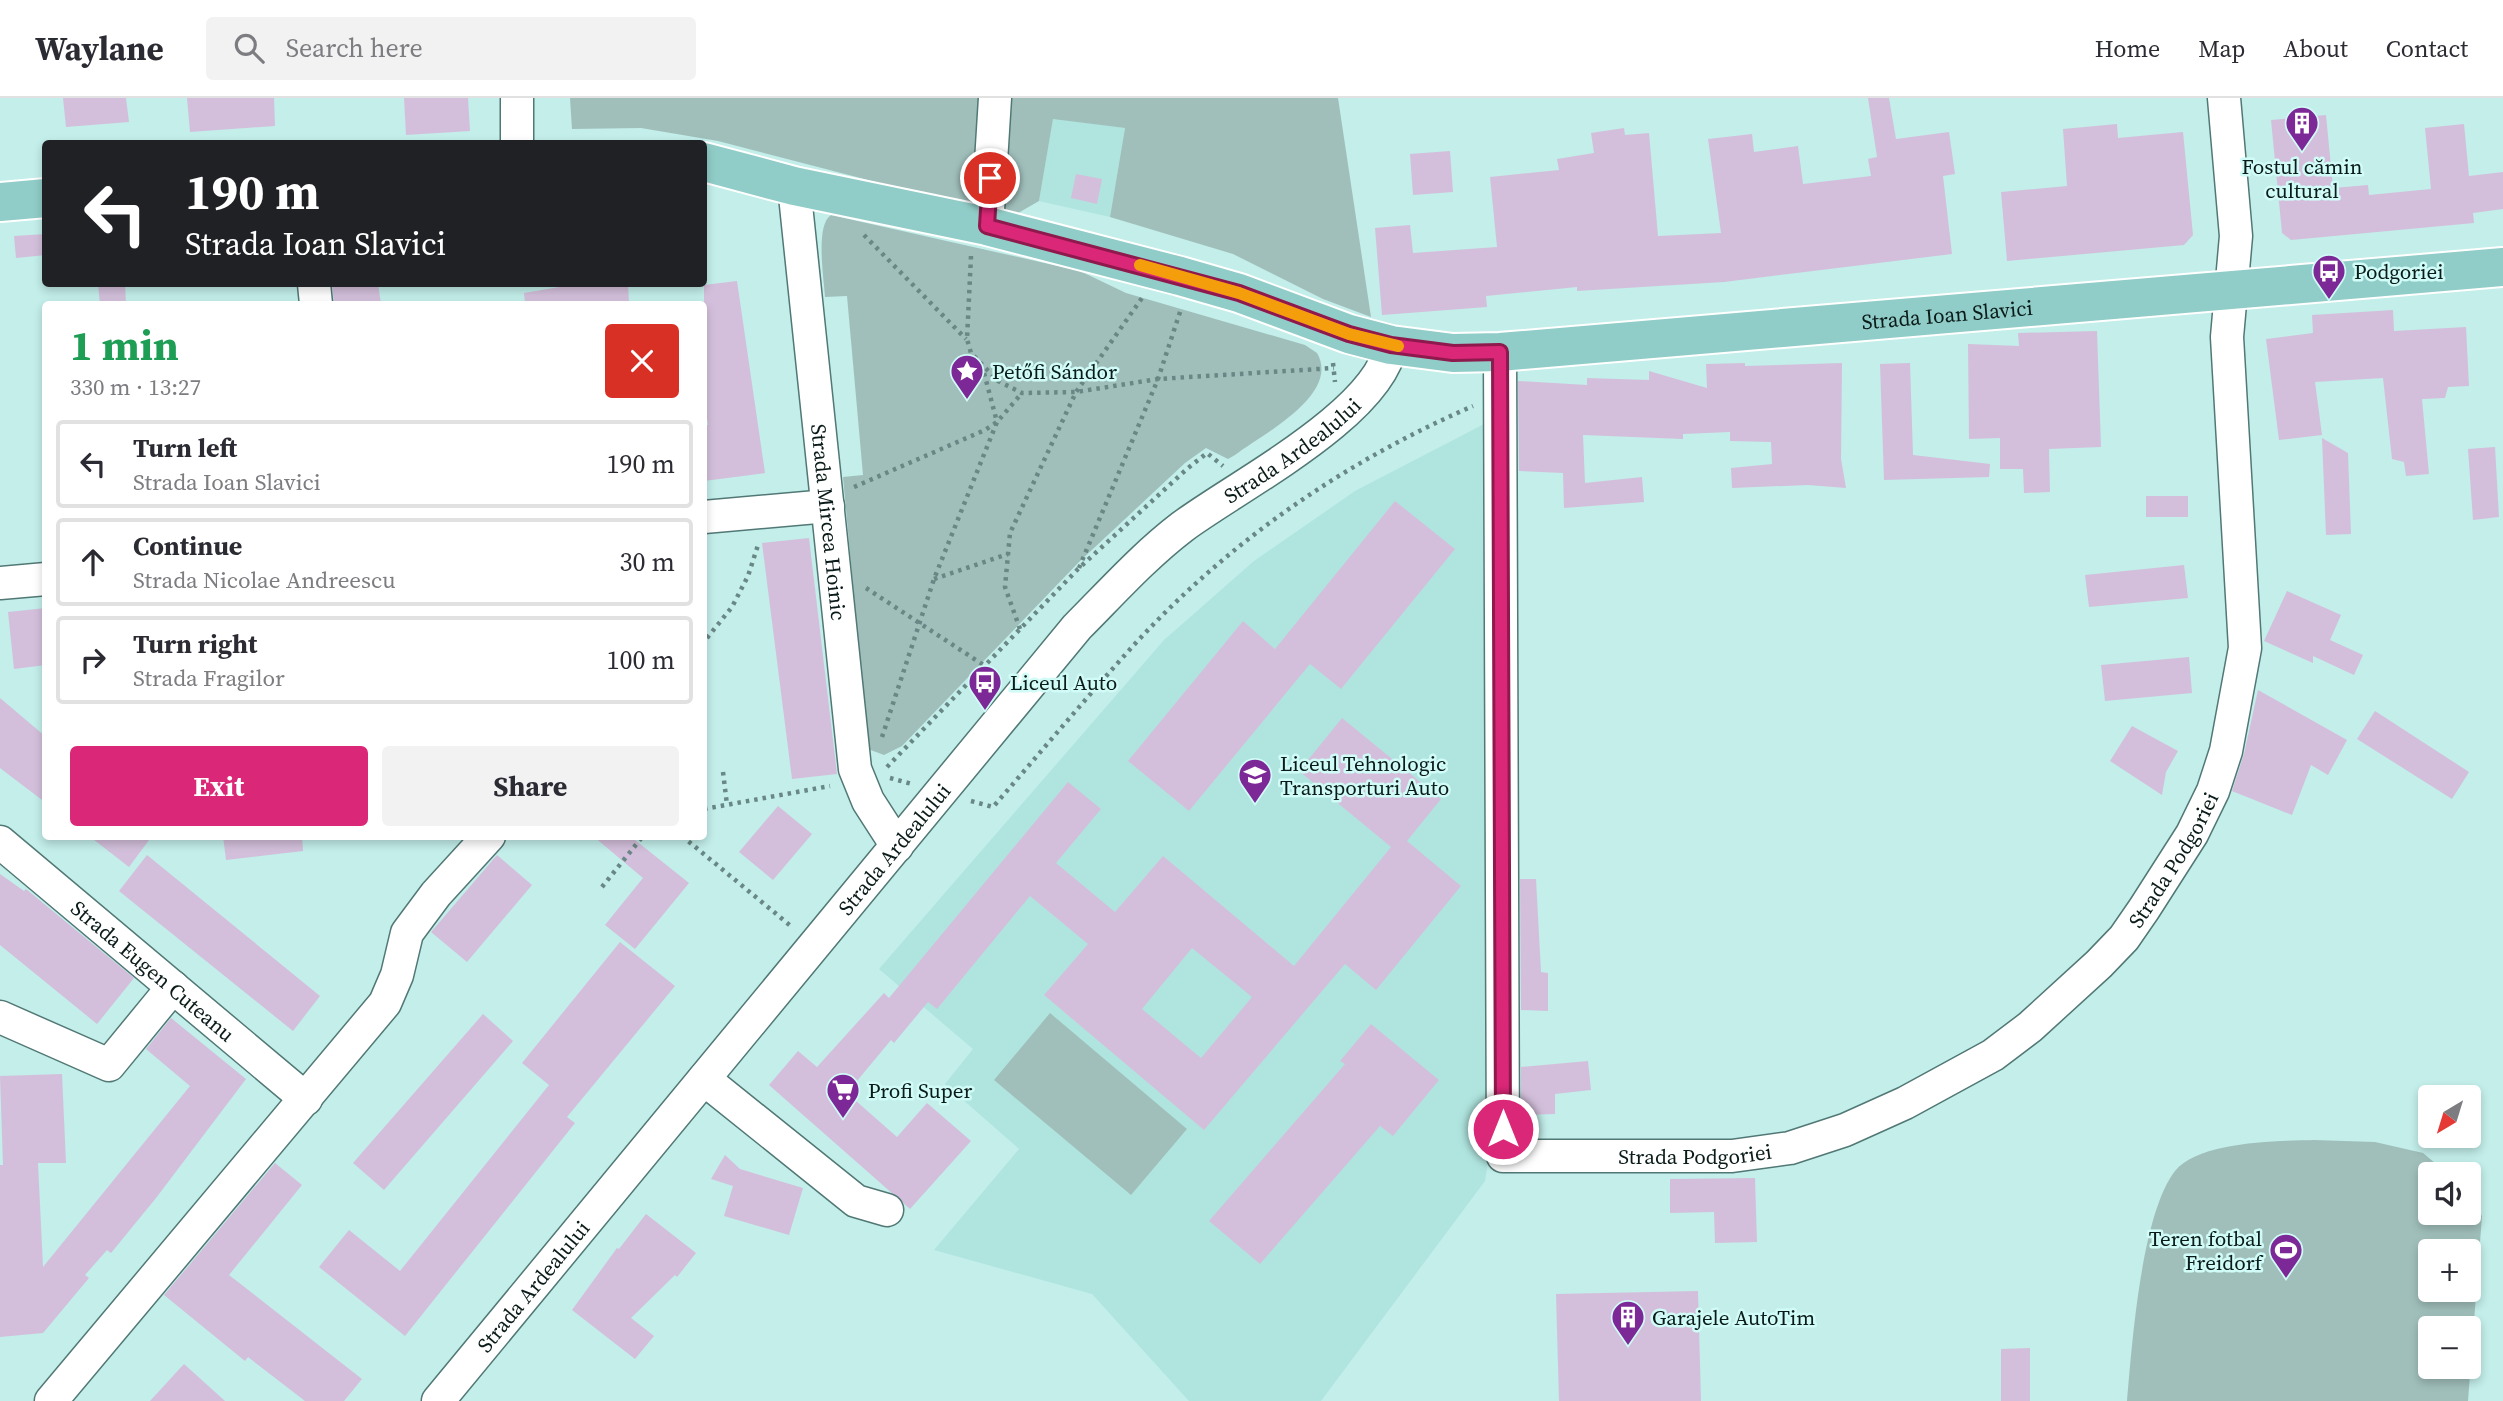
<!DOCTYPE html>
<meta charset="utf-8">
<style>
:root{--surface:#fff;--page:#f2f2f3;--text:#2b2b33;--muted:#7c7c81;--line:#e1e1e2;--accent:#db2777}
body{margin:0;font-family:"Source Serif 4",serif;background:var(--page);color:var(--text);height:100vh;display:flex;flex-direction:column;font-size:26px;white-space:nowrap}
*{box-sizing:border-box;margin:0}
p{font-size:23px;color:var(--muted)}
.icon{flex:none;width:38px;height:38px;fill:none;stroke:currentColor;stroke-width:2;stroke-linecap:round;stroke-linejoin:round}
.map{position:relative;flex:1;overflow:hidden}
.side{position:absolute;left:42px;top:203px;width:665px;height:539px;display:flex;flex-direction:column;background:var(--surface);border-radius:7px;box-shadow:0 4px 10px #0003}
.side>*{flex:none}
.guide{position:absolute;left:42px;top:42px;width:665px;height:147px;border-radius:7px;box-shadow:0 4px 10px #0003;background:#202124;color:#fff;overflow:hidden}
.needle{width:46px;rotate:218deg}
.buttons{position:absolute;left:2418px;top:987px;display:grid;gap:14px}
.buttons a{display:grid;place-items:center;width:63px;height:63px;border-radius:7px;background:var(--surface);box-shadow:0 4px 10px #0003;font-size:35px}
.pin{position:absolute;display:grid;place-items:center;width:60px;height:60px;color:#fff;margin:-30px;border:4px solid #fff;border-radius:50%;box-shadow:0 2px 7px #0007}
.me{position:absolute;width:77px;margin:-38px;rotate:0deg;stroke-linejoin:round;filter:drop-shadow(0 0 5px #0008)}
.turn{display:flex;align-items:center;gap:24px;height:147px;padding:0 28px;font-size:32px}
.turn .icon{width:91px;height:91px;stroke-width:2.5}
.turn b{display:block;font-size:49px;line-height:60px}
.round{display:grid;place-items:center;flex:none;width:74px;height:74px;border-radius:7px;background:var(--page)}
.overview{display:flex;align-items:center;justify-content:space-between;height:119px;padding:0 28px}
h1{font-size:42px;font-weight:700;line-height:52px;color:#1e9e55}
.cta{display:flex;gap:14px;margin-top:auto;padding:14px 28px}
.cta a{flex:1;height:80px;border-radius:7px;background:var(--accent);color:#fff;font-size:28px;font-weight:700;line-height:80px;text-align:center}
.cta a+a{background:var(--page);color:var(--text)}
ul{padding:0;list-style:none}
li{display:flex;align-items:center;gap:21px;height:88px;margin:0 14px 10px;padding:0 14px;border:4px solid var(--line);border-radius:7px}
li div{flex:1}
li b{display:block;font-size:26px}
li em{font-style:normal}
header{display:flex;align-items:center;gap:42px;box-sizing:border-box;height:98px;padding:0 35px;background:var(--surface);border-bottom:2px solid var(--line)}
header strong{font-size:33px}
nav{display:flex;gap:38px;margin-inline-start:auto;font-size:24px}
.search{width:490px;height:63px;background:var(--page);display:flex;align-items:center;gap:18px;box-sizing:border-box;padding:0 24px;border-radius:7px;color:var(--muted);font-size:26px}
.map>svg:first-child{display:block}
</style>
<header>
<strong>Waylane</strong>
<div class="search"><svg class="icon" aria-label="search" viewBox="0 0 24 24"><circle cx="10" cy="10" r="6"/><path d="M15 15l6 6"/></svg>Search here</div>
<nav><a>Home</a><a>Map</a><a>About</a><a>Contact</a></nav>
</header>
<div class="map">
<svg width="2503" height="1303" viewBox="0 0 2503 1303">
<rect width="100%" height="100%" fill="#c3eeea"/>
<!-- built -->
<g fill="#b0e5df">
<polygon points="1053,20 1125,30 1110,119 1039,103"/>
<polygon points="1488,324 1491,1044 1485,1083 1321,1303 1189,1303 1092,1196 934,1152 1019,1051 945,986 973,951 879,871 1164,542 1254,463 1355,393"/>
</g>
<!-- green -->
<g fill="#a0bfbb" fill-rule="evenodd">
<polygon points="570,0 1338,0 1371,219 1323,201 1233,156 1110,119 1125,30 1053,21 1039,103 1011,119 718,43 641,30 572,31"/>
<path d="M 831,117 L 1080,173 L 1126,195 L 1305,247 L 1317,255 C 1341,296 1263,336 1235,357 L 1228,361 L 1206,350 L 1185,365 L 1079,464 L 902,648 L 884,657 L 868,651 L 843,379 L 863,377 L 847,198 L 825,199 C 824,181 815,127 831,117 Z"/>
<polygon points="1050,915 1187,1031 1131,1097 994,982"/>
<path d="M 2314,1042 L 2375,1044 L 2423,1055 L 2448,1076 L 2431,1076 L 2431,1115 L 2469,1115 L 2469,1098 L 2482,1118 L 2468,1303 L 2127,1303 C 2132,1247 2141,1117 2175,1073 C 2199,1043 2278,1043 2314,1042 ZM 2469,1153 L 2469,1192 L 2431,1192 L 2431,1153 ZM 2469,1230 L 2469,1269 L 2431,1269 L 2431,1230 Z"/>
</g>
<!-- building -->
<g fill="#d3bfdb" fill-rule="evenodd">
<polygon points="63,0 126,0 129,24 66,29"/>
<polygon points="187,0 274,0 275,28 190,34"/>
<polygon points="404,0 468,0 470,33 406,37"/>
<polygon points="1868,0 1889,0 1896,41 1949,34 1955,76 1943,78 1952,156 1724,184 1577,193 1577,189 1486,198 1487,209 1382,217 1375,130 1410,127 1413,155 1497,149 1490,79 1559,72 1557,61 1594,55 1591,35 1624,30 1625,37 1649,35 1658,138 1721,135 1708,41 1752,36 1754,54 1798,48 1803,86 1871,78 1868,61 1877,59"/>
<polygon points="2326,17 2333,90 2368,87 2369,97 2431,91 2425,30 2464,26 2469,78 2503,74 2503,111 2473,115 2474,125 2291,142 2282,135 2271,22"/>
<polygon points="2117,26 2118,40 2183,34 2193,137 2184,147 2007,163 2001,94 2067,88 2063,31"/>
<polygon points="1450,53 1453,94 1413,97 1410,56"/>
<polygon points="1076,76 1102,81 1097,106 1071,100"/>
<polygon points="46,136 46,157 16,160 14,138"/>
<polygon points="737,183 765,375 704,383 704,327 708,327 704,299 704,187"/>
<polygon points="98,186 125,186 126,206 100,206"/>
<polygon points="332,186 378,186 381,206 334,206"/>
<polygon points="577,186 628,186 629,206 525,206 524,195"/>
<polygon points="2393,212 2394,233 2466,229 2469,288 2448,289 2445,300 2422,301 2429,376 2406,378 2404,364 2392,361 2383,280 2315,284 2322,337 2279,342 2266,241 2313,235 2312,217"/>
<polygon points="2097,233 2101,349 2049,351 2050,394 2024,395 2023,371 2000,371 2000,340 1969,341 1968,246 2019,248 2018,235"/>
<polygon points="1745,265 1745,268 1842,265 1841,361 1846,390 1808,387 1732,390 1731,370 1772,366 1771,344 1730,343 1730,334 1683,336 1683,341 1583,337 1585,385 1642,379 1644,404 1564,410 1563,375 1519,373 1518,283 1587,287 1587,280 1649,282 1649,273 1707,290 1706,266"/>
<polygon points="1910,265 1913,357 1990,366 1989,379 1884,382 1880,266"/>
<polygon points="2322,340 2348,355 2351,436 2326,437"/>
<polygon points="2495,349 2499,419 2473,422 2468,351"/>
<rect x="2146" y="398" width="42" height="21"/>
<polygon points="1395,403 1455,451 1341,591 1310,566 1189,713 1128,663 1243,523 1275,551"/>
<polygon points="809,440 837,676 792,681 762,445"/>
<polygon points="2184,467 2188,500 2089,509 2085,477"/>
<polygon points="2287,493 2341,517 2330,542 2363,557 2354,577 2313,558 2313,565 2264,543"/>
<polygon points="46,510 46,567 14,571 8,514"/>
<polygon points="2189,559 2192,595 2105,603 2101,567"/>
<polygon points="2258,592 2347,642 2328,677 2311,667 2292,717 2232,693 2244,656"/>
<polygon points="0,600 46,639 46,705 0,670"/>
<polygon points="2375,613 2469,674 2452,701 2357,641"/>
<path d="M 1342,620 L 1441,701 L 1407,743 L 1461,788 L 1376,892 L 1345,866 L 1204,1032 L 1044,897 L 1088,846 L 1030,798 L 937,911 L 928,904 L 894,945 L 891,942 L 847,995 L 897,1039 L 927,1005 L 971,1043 L 910,1111 L 769,987 L 798,953 L 817,969 L 884,895 L 889,900 L 1068,684 L 1101,711 L 1056,765 L 1115,814 L 1163,758 L 1294,868 L 1391,749 L 1299,673 ZM 1192,850 L 1252,899 L 1201,960 L 1142,911 Z"/>
<polygon points="2132,628 2178,653 2166,674 2162,697 2110,663"/>
<polygon points="778,708 812,736 773,782 739,754"/>
<polygon points="89,738 152,738 129,769"/>
<polygon points="223,738 302,738 303,753 226,762"/>
<polygon points="593,738 630,738 689,785 635,851 605,827 643,780"/>
<polygon points="147,757 320,898 293,933 119,793"/>
<polygon points="497,757 532,787 467,864 431,834"/>
<polygon points="0,776 24,793 26,791 134,880 97,926 0,847"/>
<polygon points="1520,781 1536,781 1541,874 1548,875 1548,913 1521,912"/>
<polygon points="620,844 675,888 567,1019 575,1025 405,1238 319,1169 349,1132 400,1173 549,987 522,965"/>
<polygon points="483,916 513,943 384,1092 353,1065"/>
<polygon points="171,920 246,981 156,1100 111,1155 107,1152 85,1177 89,1180 43,1235 0,1239 0,1067 3,1067 0,978 62,976 66,1065 38,1065 43,1169 190,988 146,951"/>
<polygon points="1371,926 1439,982 1393,1038 1380,1028 1260,1166 1209,1123 1345,966 1340,963"/>
<polygon points="1588,963 1591,992 1555,996 1555,1016 1521,1017 1521,969"/>
<polygon points="725,1057 740,1071 803,1090 789,1137 724,1118 733,1088 711,1081"/>
<polygon points="275,1065 302,1087 229,1177 362,1281 344,1303 305,1303 248,1259 245,1263 164,1197"/>
<polygon points="1755,1080 1757,1144 1715,1145 1714,1114 1670,1115 1670,1081"/>
<polygon points="646,1116 696,1155 677,1179 675,1177 631,1220 654,1238 635,1261 572,1212 617,1150 619,1151"/>
<polygon points="1698,1193 1701,1303 1559,1303 1556,1196"/>
<polygon points="2030,1250 2030,1303 2001,1303 2001,1251"/>
<polygon points="184,1266 225,1303 150,1303"/>
</g>
<g fill="none" stroke-linecap="round" stroke-linejoin="round">
<defs>
<g id="minor">
<polyline points="517,46 517,0"/>
<path id="s1" d="M 794,88 L 855,671 L 868,703 L 897,748"/>
<polyline points="987,128 995,0"/>
<polyline points="314,186 316,206"/>
<path id="s2" d="M 1500,254 L 1503,1058 L 1732,1058 L 1790,1050 L 1845,1032 L 1905,1005 L 1993,957 L 2030,929 L 2099,866 L 2124,840 L 2144,811 L 2192,736 L 2213,693 L 2226,653 L 2245,550 L 2227,239 L 2236,138 L 2224,0"/>
<polyline points="704,419 828,408"/>
<polyline points="0,485 46,481"/>
<path id="s3" d="M 0,744 L 306,1001"/>
<polyline points="0,919 109,967 173,889"/>
<polyline points="704,981 856,1103 887,1112"/>
<polyline points="51,1303 385,905 397,877 407,835 436,796 489,738"/>
<path id="s4" d="M 438,1303 L 1077,529 C 1111,495 1144,458 1182,429 C 1237,388 1379,316 1391,247"/>
</g>
<g id="major">
<path id="s5" d="M 704,64 L 794,88 L 987,128 L 1180,178 L 1239,195 L 1349,236 L 1391,247 L 1453,255 L 1500,254 L 2503,169"/>
<polyline points="0,104 46,100"/>
</g>
</defs>
<!-- minor casing -->
<use href="#minor" stroke="#517875" stroke-width="35"/>
<!-- major casing -->
<use href="#major" stroke="#fff" stroke-width="42"/>
<!-- path -->
<g stroke="#698885" stroke-width="4.5" stroke-dasharray="3.5 5" stroke-linecap="butt">
<polyline points="864,137 966,241"/>
<polyline points="971,158 967,241 971,255 998,283 1022,295 1076,294 1158,281 1334,270"/>
<polyline points="1333,265 1335,284"/>
<polyline points="854,389 985,332 997,324 1022,295"/>
<polyline points="1079,470 1158,281 1181,211"/>
<polyline points="934,481 1008,456"/>
<polyline points="866,490 985,568"/>
<polyline points="1020,531 1005,489 1010,435 1076,294 1142,200"/>
<polyline points="707,540 732,509 748,478 759,444"/>
<polyline points="882,639 934,481 997,324 983,271"/>
<polyline points="887,669 1078,471 1188,370 1207,355 1223,368"/>
<polyline points="723,674 727,707"/>
<polyline points="890,680 912,686"/>
<path d="M 971,703 L 993,709 C 1040,655 1085,601 1133,548 C 1228,444 1344,364 1473,308"/>
<polyline points="704,711 830,688"/>
<polyline points="682,738 792,829"/>
<polyline points="602,789 643,738"/>
</g>
<!-- minor -->
<use href="#minor" stroke="#fff" stroke-width="32"/>
<!-- major -->
<use href="#major" stroke="#91cdc8" stroke-width="38"/>
</g>
<g fill="none" stroke-linecap="round" stroke-linejoin="round">
<defs>
<polyline id="route" points="990,80 987,128 1239,195 1349,236 1391,247 1453,255 1500,254 1503,1031"/>
</defs>
<!-- route casing -->
<use href="#route" stroke="#8e194d" stroke-width="18"/>
<!-- route -->
<use href="#route" stroke="#db2777" stroke-width="12"/>
<!-- slow -->
<polyline stroke="#f59e0b" stroke-width="12" points="1140,167 1239,195 1349,236 1398,248"/>
</g>
<!-- icons -->
<defs>
<symbol id="building-pin" viewBox="-11 -11 22 30"><path d="M0 17L-7.5 6A9.5 9.5 0 1 1 7.5 6Z" fill="#7d2897" stroke="#d0fbf7"/><path d="M-4-6H4V6H1V3H-1V6H-4ZM-2.5-4.3h1.7v1.8h-1.7ZM.8-4.3h1.7v1.8H.8ZM-2.5-1h1.7V.8h-1.7ZM.8-1h1.7V.8H.8Z" fill="#fff"/></symbol>
<symbol id="bus-pin" viewBox="-11 -11 22 30"><path d="M0 17L-7.5 6A9.5 9.5 0 1 1 7.5 6Z" fill="#7d2897" stroke="#d0fbf7"/><path d="M-5-6H5V4H4V6H2V4H-2V6H-4V4H-5ZM-3.5-4V0h7V-4ZM-3.5 1.2v1.5H-2V1.2ZM2 1.2v1.5H3.5V1.2Z" fill="#fff"/></symbol>
<symbol id="sight-pin" viewBox="-11 -11 22 30"><path d="M0 17L-7.5 6A9.5 9.5 0 1 1 7.5 6Z" fill="#7d2897" stroke="#d0fbf7"/><path d="M0-6L1.8-2.2L6-1.7L2.9 1.2L3.7 5.4L0 3.3L-3.7 5.4L-2.9 1.2L-6-1.7L-1.8-2.2Z" fill="#fff"/></symbol>
<symbol id="school-pin" viewBox="-11 -11 22 30"><path d="M0 17L-7.5 6A9.5 9.5 0 1 1 7.5 6Z" fill="#7d2897" stroke="#d0fbf7"/><path d="M0-5L7-2L0 1L-7-2ZM-4 1L0 2.5L4 1V4Q0 6-4 4Z" fill="#fff"/></symbol>
<symbol id="supermarket-pin" viewBox="-11 -11 22 30"><path d="M0 17L-7.5 6A9.5 9.5 0 1 1 7.5 6Z" fill="#7d2897" stroke="#d0fbf7"/><path d="M-6-5.5h2.5l.6 2H6L4.5 2H-2.5L-4.4-4H-6ZM-1.5 3.2a1.3 1.3 0 1 0 .1 0ZM3 3.2a1.3 1.3 0 1 0 .1 0Z" fill="#fff"/></symbol>
<symbol id="stadium-pin" viewBox="-11 -11 22 30"><path d="M0 17L-7.5 6A9.5 9.5 0 1 1 7.5 6Z" fill="#7d2897" stroke="#d0fbf7"/><path d="M0-5a6.5 5 0 1 0 0 10a6.5 5 0 1 0 0-10ZM-3.5-1.8h7v3.6h-7Z" fill="#fff"/></symbol>
</defs>
<g fill-rule="evenodd">
<use href="#building-pin" x="2283" y="6" width="38" height="52"/>
<use href="#bus-pin" x="2310" y="154" width="38" height="52"/>
<use href="#sight-pin" x="948" y="254" width="38" height="52"/>
<use href="#bus-pin" x="966" y="565" width="38" height="52"/>
<use href="#school-pin" x="1236" y="658" width="38" height="52"/>
<use href="#supermarket-pin" x="824" y="973" width="38" height="52"/>
<use href="#stadium-pin" x="2267" y="1133" width="38" height="52"/>
<use href="#building-pin" x="1609" y="1200" width="38" height="52"/>
</g>
<g text-anchor="middle" dominant-baseline="central" stroke-width="5" stroke-linejoin="round" paint-order="stroke">
<!-- poi labels -->
<g font-size="21" fill="#0a1b19" stroke="#d0fbf7" text-anchor="start">
<text x="2302" y="68" text-anchor="middle">Fostul cămin<tspan x="2302" dy="24">cultural</tspan></text>
<text x="2354" y="173">Podgoriei</text>
<text x="992" y="273">Petőfi Sándor</text>
<text x="1010" y="584">Liceul Auto</text>
<text x="1280" y="665">Liceul Tehnologic<tspan x="1280" dy="24">Transporturi Auto</tspan></text>
<text x="868" y="992">Profi Super</text>
<text x="2262" y="1140" text-anchor="end">Teren fotbal<tspan x="2262" dy="24">Freidorf</tspan></text>
<text x="1652" y="1219">Garajele AutoTim</text>
</g>
<!-- street labels -->
<g font-size="21" fill="#0a1b19" stroke="#d0fbf7">
<text stroke="none"><textPath href="#s5" startOffset="1270">Strada Ioan Slavici</textPath></text>
<text stroke="none"><textPath href="#s4" startOffset="1283">Strada Ardealului</textPath></text>
<text stroke="none"><textPath href="#s1" startOffset="338">Strada Mircea Hoinic</textPath></text>
<text stroke="none"><textPath href="#s4" startOffset="716">Strada Ardealului</textPath></text>
<text stroke="none"><textPath href="#s2" startOffset="1584">Strada Podgoriei</textPath></text>
<text stroke="none"><textPath href="#s3" startOffset="200">Strada Eugen Cuteanu</textPath></text>
<text stroke="none"><textPath href="#s2" startOffset="996">Strada Podgoriei</textPath></text>
<text stroke="none"><textPath href="#s4" startOffset="149">Strada Ardealului</textPath></text>
</g>
</g>
</svg>
<div class="buttons">
<a><svg class="needle" viewBox="-14 -14 28 28"><path d="M0-13l5 13h-10z" fill="#e53935"/><path d="M0 13l5-13h-10z" fill="#7c7c81"/></svg></a>
<a><svg class="icon" aria-label="sound" viewBox="0 0 24 24"><path d="M4 9h4l5-4v14l-5-4H4zM17 9q2 3 0 6"/></svg></a>
<a>+</a>
<a>−</a>
</div>
<div class="pin" style="left:990px;top:80px;background:#d93025"><svg class="icon" aria-label="arrive" viewBox="0 0 24 24"><path d="M6 21V4h12l-3 4 3 4H6"/></svg></div>
<svg class="me" style="left:1503px;top:1031px" viewBox="-20 -20 40 40"><circle r="17" fill="#db2777" stroke="#fff" stroke-width="3"/><path d="M0-11L8 9 0 5-8 9z" fill="#fff"/></svg>
<div class="guide">
<div class="turn"><svg class="icon" aria-label="left" viewBox="0 0 24 24"><path d="M17 20v-9H6M10 6l-5 5 5 5"/></svg><div><b>190 m</b>Strada Ioan Slavici</div></div>
</div>
<section class="side">
<div class="overview"><div><h1>1 min</h1><p>330 m · 13:27</p></div><a class="round" style="background:#d93025;color:#fff"><svg class="icon" aria-label="close" viewBox="0 0 24 24"><path d="M6 6l12 12M18 6L6 18"/></svg></a></div>
<ul>
<li><svg class="icon" aria-label="left" viewBox="0 0 24 24"><path d="M17 20v-9H6M10 6l-5 5 5 5"/></svg><div><b>Turn left</b><p>Strada Ioan Slavici</p></div><em>190 m</em></li>
<li><svg class="icon" aria-label="ahead" viewBox="0 0 24 24"><path d="M12 20V5M6 11l6-6 6 6"/></svg><div><b>Continue</b><p>Strada Nicolae Andreescu</p></div><em>30 m</em></li>
<li><svg class="icon" aria-label="right" viewBox="0 0 24 24"><path d="M7 20v-9h11M14 6l5 5-5 5"/></svg><div><b>Turn right</b><p>Strada Fragilor</p></div><em>100 m</em></li>
</ul>
<div class="cta"><a>Exit</a><a>Share</a></div>
</section>
</div>
